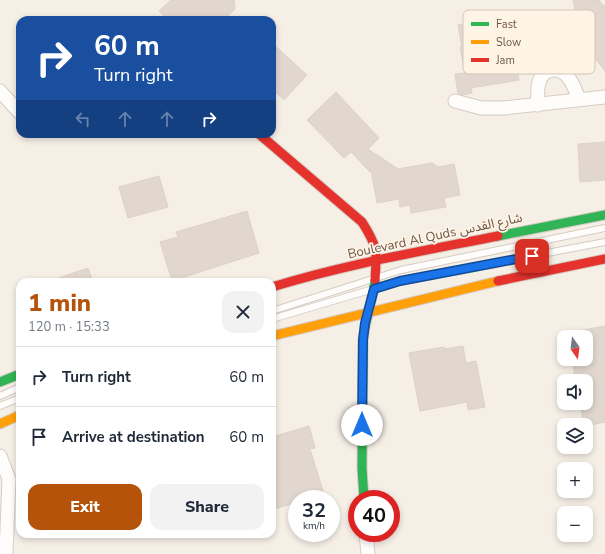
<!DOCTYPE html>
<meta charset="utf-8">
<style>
:root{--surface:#fff;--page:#f2f2f3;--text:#1f2937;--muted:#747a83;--line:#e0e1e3;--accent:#b45309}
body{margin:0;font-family:"Nunito Sans","Noto Sans Arabic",sans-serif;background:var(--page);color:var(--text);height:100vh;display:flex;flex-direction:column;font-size:15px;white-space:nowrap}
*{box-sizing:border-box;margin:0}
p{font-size:13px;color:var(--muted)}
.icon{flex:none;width:22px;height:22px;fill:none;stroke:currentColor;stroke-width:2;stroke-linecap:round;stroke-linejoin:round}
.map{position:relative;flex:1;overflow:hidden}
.panel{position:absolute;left:16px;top:278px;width:260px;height:260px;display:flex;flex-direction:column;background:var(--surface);border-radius:12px;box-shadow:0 2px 6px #0003}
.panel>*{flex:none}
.guide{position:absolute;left:16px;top:16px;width:260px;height:122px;border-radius:12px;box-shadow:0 2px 6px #0003;background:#1a4fa0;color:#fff;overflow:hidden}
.needle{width:26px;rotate:166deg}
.fabs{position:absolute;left:557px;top:330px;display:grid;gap:8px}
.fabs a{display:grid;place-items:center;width:36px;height:36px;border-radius:8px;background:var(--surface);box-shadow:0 2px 6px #0003;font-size:20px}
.speed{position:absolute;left:288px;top:490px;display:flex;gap:8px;font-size:20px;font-weight:700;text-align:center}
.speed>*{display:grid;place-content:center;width:52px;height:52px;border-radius:50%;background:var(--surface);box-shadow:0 2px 6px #0003;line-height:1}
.speed small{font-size:10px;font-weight:400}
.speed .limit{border:6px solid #d22;background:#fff;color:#111}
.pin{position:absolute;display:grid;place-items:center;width:34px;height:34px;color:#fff;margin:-17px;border-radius:8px;box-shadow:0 2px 6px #0006}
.me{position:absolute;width:44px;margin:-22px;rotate:0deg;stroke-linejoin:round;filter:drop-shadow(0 0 3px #0008)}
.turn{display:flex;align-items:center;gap:14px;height:84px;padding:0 12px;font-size:18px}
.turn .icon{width:52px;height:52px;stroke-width:2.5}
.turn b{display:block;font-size:28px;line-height:34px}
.lanes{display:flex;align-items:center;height:38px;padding:0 12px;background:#0003;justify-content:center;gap:20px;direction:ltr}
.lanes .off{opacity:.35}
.round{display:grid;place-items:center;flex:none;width:42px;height:42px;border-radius:12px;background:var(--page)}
.overview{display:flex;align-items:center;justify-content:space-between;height:68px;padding:0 12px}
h1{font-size:24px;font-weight:800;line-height:30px;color:var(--accent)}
.cta{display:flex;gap:8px;margin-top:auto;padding:8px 12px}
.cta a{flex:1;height:46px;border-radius:12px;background:var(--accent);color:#fff;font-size:16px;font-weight:800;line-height:46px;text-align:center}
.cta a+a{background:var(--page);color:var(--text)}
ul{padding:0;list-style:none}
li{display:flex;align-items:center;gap:12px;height:60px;padding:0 12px;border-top:1px solid var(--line)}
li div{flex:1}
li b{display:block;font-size:15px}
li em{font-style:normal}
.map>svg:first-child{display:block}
</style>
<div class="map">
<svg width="605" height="554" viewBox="0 0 605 554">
<rect width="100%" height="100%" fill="#f5efe6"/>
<!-- building -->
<g fill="#e1d7ce" stroke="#ddd2c9">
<polygon points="171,0 234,0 235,9 224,20 182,20 180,18 167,19 159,11"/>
<polygon points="573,0 599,0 605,7 605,71 589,51 588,47 573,28 578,24"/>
<polygon points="508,18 519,80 471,88 472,93 462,95 458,94 455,74 465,73 460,47 462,47 458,25 492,19 492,21"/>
<polygon points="272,43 307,75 284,100 272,89"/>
<polygon points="336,92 379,138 368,149 398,169 432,163 438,167 454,164 460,195 444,198 446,207 411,213 410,205 400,207 399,199 377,203 371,170 370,172 351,152 344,158 307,120"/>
<polygon points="605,142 605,180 580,182 578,144"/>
<polygon points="159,176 168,207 128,218 119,187"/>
<polygon points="247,211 259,253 172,281 160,242 178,237 176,232"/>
<polygon points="88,268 93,282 53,282 53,280"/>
<polygon points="605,326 605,422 586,426 584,425 580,403 586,403 586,381 576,381 572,359 586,359 586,337 568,337 567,333"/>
<polygon points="463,346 466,363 476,361 485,407 468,410 467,402 420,411 409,353 444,347 445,349"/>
<polygon points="309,426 315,448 310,449 324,494 309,499 297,499 297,502 272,510 272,437"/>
</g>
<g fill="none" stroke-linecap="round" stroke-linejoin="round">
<defs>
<g id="lane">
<polyline points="272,311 401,270 605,228"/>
<polyline points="272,319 400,281 605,242"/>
<polyline points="0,396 20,387"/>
<polyline points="0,406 20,398"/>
</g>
<g id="street">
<polyline points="0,91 20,113"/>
<polyline points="455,101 481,108 504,108 605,97"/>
<path d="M 538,105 C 537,92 536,69 555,70 C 560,70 564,72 568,77 C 573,83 576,92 579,99"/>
<polyline points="0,456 9,479 6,554"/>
<polyline points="366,533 368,554"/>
</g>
<g id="fast">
<polyline points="498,236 605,215"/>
<polyline points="0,382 20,374"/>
<path d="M 364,499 L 362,468 L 363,340 C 365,320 373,300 375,280"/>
</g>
<g id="slow">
<polyline points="272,336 498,281"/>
<polyline points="0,424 20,415"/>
</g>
<g id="jam">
<path d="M 259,134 L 362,222 C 378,247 377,251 375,280"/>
<polyline points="498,281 605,259"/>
<path d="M 272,287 C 346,264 423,251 498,236"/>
</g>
</defs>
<!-- lane casing -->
<use href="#lane" stroke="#d6ccc4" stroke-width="8"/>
<!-- street casing -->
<use href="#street" stroke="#d6ccc4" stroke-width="15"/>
<!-- fast casing -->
<use href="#fast" stroke="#d5cbc3" stroke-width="11"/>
<!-- slow casing -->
<use href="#slow" stroke="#d5cbc3" stroke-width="11"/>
<!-- jam casing -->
<use href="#jam" stroke="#d5cbc3" stroke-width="11"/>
<!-- lane -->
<use href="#lane" stroke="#fefdfb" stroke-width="6"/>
<!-- street -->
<use href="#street" stroke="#fefdfb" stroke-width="13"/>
<!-- fast -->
<use href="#fast" stroke="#30b455" stroke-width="9"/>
<!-- slow -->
<use href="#slow" stroke="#ff9f0a" stroke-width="9"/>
<!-- jam -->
<use href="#jam" stroke="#e5322d" stroke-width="9"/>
</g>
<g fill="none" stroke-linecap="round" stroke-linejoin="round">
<defs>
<polyline id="route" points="362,425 363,340 365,323 374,289 400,281 532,256"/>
</defs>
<!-- route casing -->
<use href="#route" stroke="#114b97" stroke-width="10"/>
<!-- route -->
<use href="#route" stroke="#1a73e8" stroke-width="7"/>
</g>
<g text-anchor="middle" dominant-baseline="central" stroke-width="3.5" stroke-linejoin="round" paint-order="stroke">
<!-- street labels -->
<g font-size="13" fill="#705649" stroke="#fef4e5">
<text transform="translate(435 236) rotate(-12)">Boulevard Al Quds شارع القدس</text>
</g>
</g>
<!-- legend -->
<rect x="463" y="10" width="132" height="64" rx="6" fill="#fef4e5" stroke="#d3c5b6" stroke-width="1"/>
<rect x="471" y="22" width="18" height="4" fill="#30b455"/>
<rect x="471" y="40" width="18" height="4" fill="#ff9f0a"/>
<rect x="471" y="58" width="18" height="4" fill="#e5322d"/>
<g font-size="11" fill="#705649">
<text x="496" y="28">Fast</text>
<text x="496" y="46">Slow</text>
<text x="496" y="64">Jam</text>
</g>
</svg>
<div class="fabs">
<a><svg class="needle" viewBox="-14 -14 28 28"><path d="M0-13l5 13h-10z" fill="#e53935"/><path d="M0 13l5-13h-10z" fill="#747a83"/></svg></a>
<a><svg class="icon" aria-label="sound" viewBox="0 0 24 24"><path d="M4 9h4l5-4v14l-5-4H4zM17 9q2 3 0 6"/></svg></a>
<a><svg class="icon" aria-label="layers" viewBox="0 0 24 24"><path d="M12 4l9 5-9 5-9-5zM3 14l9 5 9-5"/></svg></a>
<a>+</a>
<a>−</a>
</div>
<div class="speed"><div>32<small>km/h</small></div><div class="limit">40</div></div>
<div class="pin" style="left:532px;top:256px;background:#d93025"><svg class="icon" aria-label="arrive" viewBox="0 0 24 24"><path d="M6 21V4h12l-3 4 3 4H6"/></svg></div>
<svg class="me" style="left:362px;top:425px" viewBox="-20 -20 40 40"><circle r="19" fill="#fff"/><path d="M0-13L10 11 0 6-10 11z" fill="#1a73e8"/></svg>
<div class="guide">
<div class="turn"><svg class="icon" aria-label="right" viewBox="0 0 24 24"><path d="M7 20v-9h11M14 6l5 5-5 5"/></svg><div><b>60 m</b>Turn right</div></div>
<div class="lanes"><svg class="icon off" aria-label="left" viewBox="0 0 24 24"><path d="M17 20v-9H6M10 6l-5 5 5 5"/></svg><svg class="icon off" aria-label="ahead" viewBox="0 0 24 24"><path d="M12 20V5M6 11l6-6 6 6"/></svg><svg class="icon off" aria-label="ahead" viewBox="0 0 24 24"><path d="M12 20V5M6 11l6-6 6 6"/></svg><svg class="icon" aria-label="right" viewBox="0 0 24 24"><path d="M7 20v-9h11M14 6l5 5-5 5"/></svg></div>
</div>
<section class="panel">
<div class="overview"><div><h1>1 min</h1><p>120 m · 15:33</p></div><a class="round"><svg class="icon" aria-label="close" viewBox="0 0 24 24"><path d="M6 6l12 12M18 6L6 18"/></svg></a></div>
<ul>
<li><svg class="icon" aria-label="right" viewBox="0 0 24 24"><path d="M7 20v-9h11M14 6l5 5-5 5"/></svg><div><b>Turn right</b></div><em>60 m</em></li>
<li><svg class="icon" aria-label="arrive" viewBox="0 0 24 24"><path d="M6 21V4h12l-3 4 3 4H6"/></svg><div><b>Arrive at destination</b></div><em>60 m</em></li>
</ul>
<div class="cta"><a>Exit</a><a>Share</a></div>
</section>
</div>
